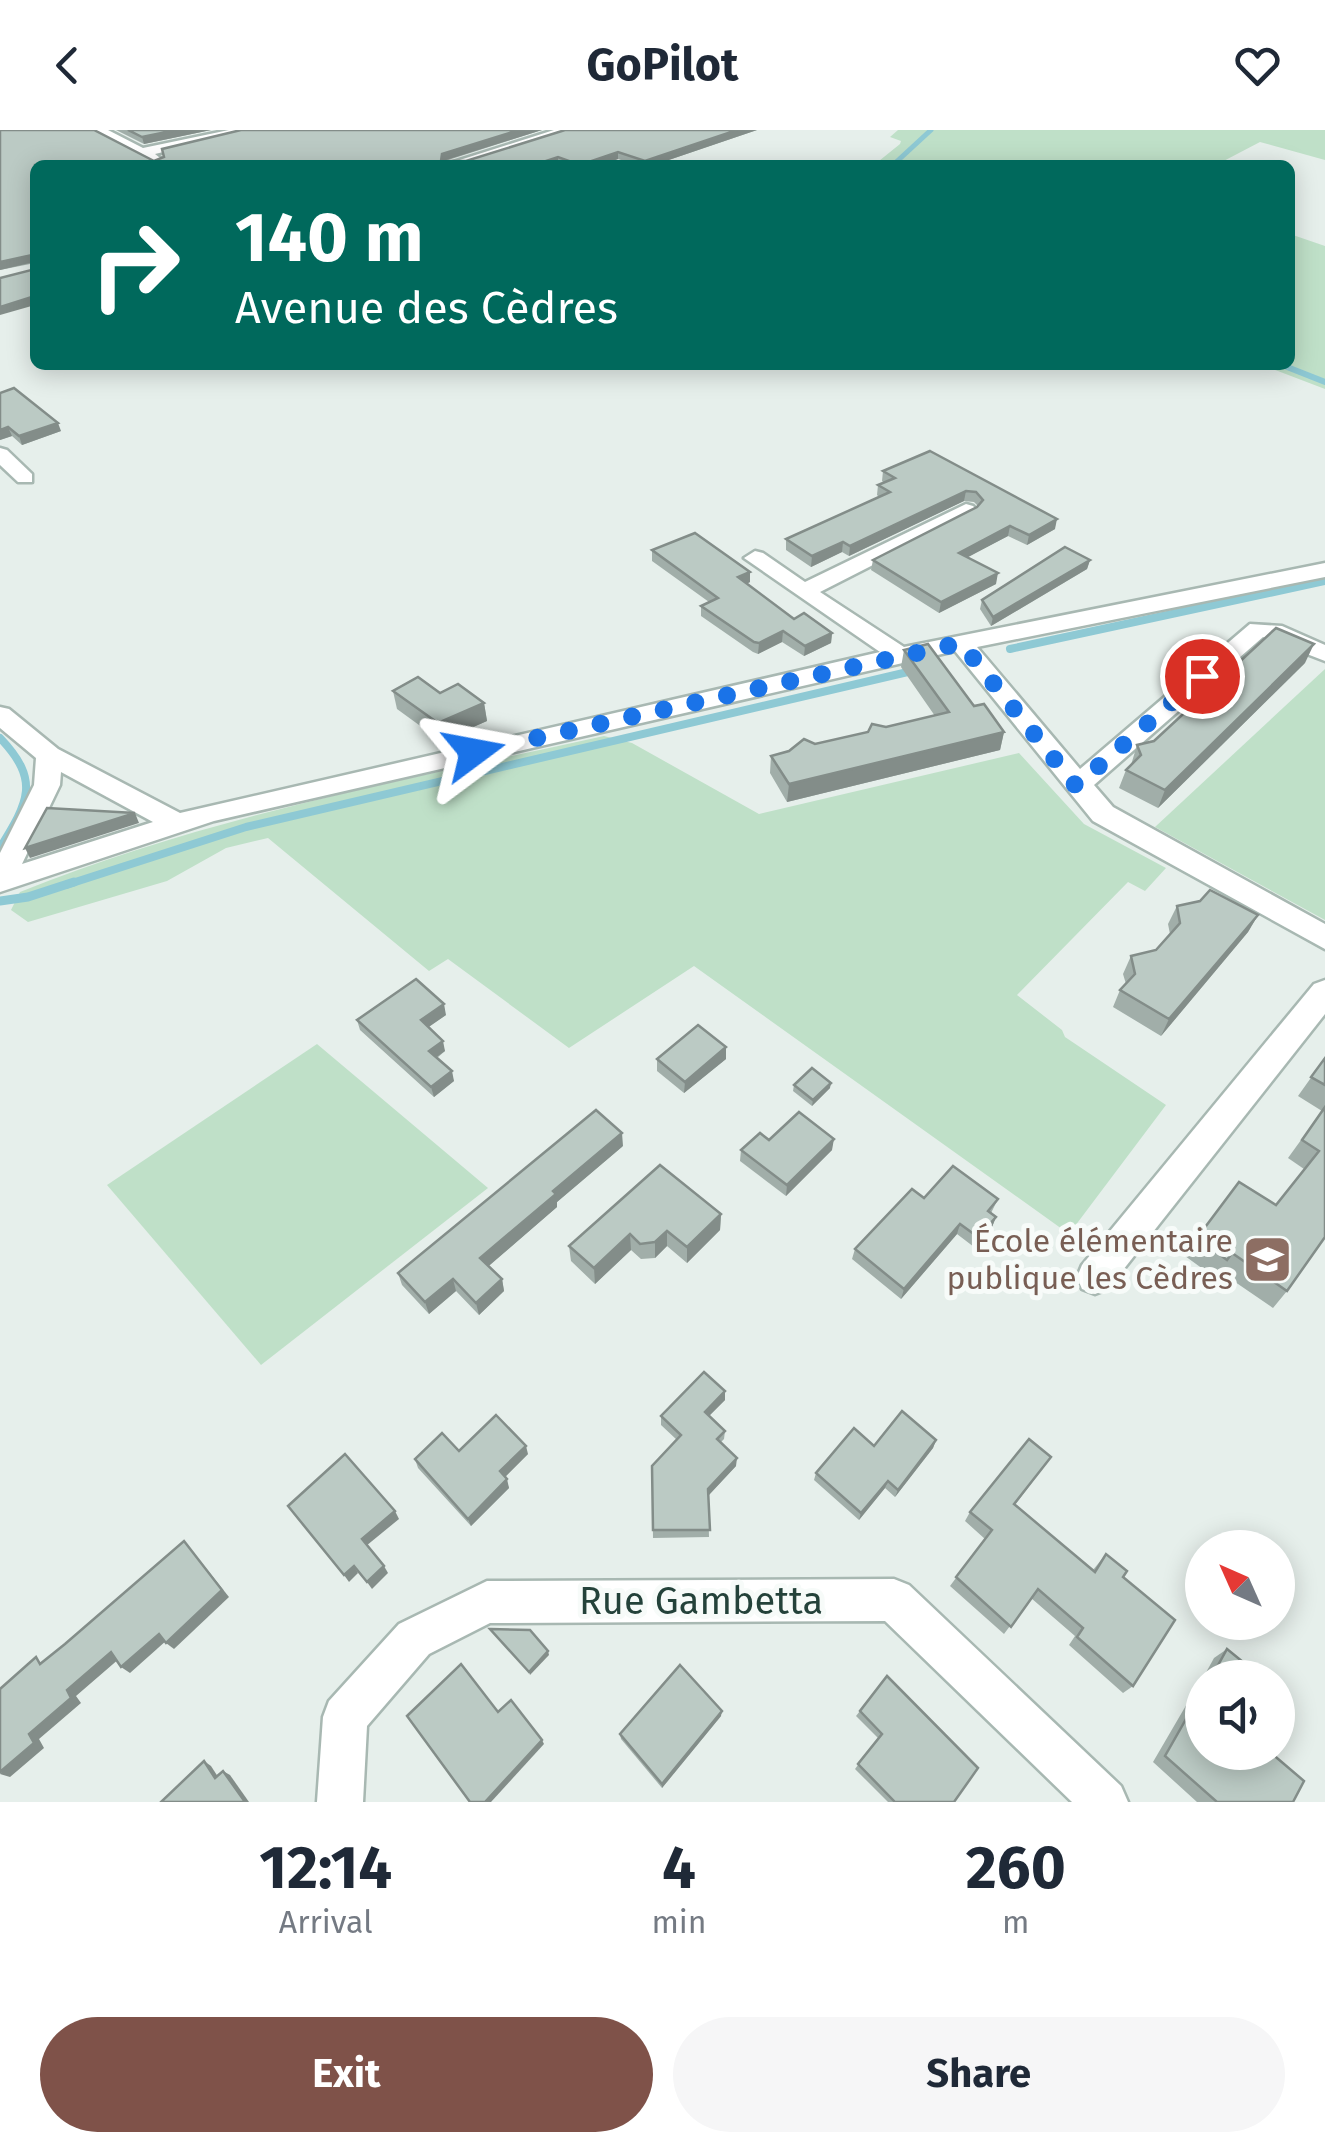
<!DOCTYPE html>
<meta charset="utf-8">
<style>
:root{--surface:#fff;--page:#f6f6f7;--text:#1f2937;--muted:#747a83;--accent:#7f5249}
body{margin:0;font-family:"Fira Sans",sans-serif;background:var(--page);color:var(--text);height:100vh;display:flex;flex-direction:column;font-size:38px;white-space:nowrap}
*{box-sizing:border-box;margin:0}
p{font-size:32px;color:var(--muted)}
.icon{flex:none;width:55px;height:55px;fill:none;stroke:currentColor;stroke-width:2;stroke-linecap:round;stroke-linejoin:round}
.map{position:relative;height:1672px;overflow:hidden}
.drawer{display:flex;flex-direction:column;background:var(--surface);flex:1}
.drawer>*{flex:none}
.hud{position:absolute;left:30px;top:30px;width:1265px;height:210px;border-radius:15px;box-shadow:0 5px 25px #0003;background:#00695c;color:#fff;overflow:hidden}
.needle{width:65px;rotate:315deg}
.controls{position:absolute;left:1185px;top:1400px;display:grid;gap:20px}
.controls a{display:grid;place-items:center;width:110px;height:110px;border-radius:50%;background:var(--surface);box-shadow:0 5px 25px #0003;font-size:50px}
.pin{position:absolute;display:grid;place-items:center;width:85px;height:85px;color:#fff;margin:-42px;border:5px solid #fff;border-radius:50%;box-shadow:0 2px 10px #0007}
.me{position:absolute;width:110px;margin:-55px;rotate:77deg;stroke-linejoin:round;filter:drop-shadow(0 0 8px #0008)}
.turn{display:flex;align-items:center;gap:35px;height:210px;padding:0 40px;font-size:45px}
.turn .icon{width:130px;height:130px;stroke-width:2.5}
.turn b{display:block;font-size:70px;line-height:85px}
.eta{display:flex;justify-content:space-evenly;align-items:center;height:170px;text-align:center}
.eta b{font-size:60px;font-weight:700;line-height:70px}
.action{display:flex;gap:20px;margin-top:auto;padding:20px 40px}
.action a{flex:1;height:115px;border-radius:60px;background:var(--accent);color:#fff;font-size:40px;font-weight:700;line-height:115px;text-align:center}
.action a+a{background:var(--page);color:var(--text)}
header{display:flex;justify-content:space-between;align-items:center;height:130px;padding:0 40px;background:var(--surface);font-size:45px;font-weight:700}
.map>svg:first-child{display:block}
</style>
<header><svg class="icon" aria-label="back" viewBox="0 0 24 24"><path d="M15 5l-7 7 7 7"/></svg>GoPilot<svg class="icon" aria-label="heart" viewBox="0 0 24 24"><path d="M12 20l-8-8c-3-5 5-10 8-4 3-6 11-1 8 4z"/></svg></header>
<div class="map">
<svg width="1325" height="1672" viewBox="0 0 1325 1672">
<rect width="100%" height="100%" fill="#e6efeb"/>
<!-- green -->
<g fill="#bfe0c8">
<polygon points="898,0 1325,0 1325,30 1260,12 1216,35 874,35 900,14 901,11 890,7"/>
<polygon points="1290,104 1325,116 1325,259 1262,235 1290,235"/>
<polygon points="1325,539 1325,790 1155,697"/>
<path d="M 604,606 L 632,613 L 759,684 L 1019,623 L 1084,694 L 1166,738 L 1145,761 L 1128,752 L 1017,865 L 1062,900 L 1065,907 L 1166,975 L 1069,1104 L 694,836 L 569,918 L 448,829 L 429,841 L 268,708 L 226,718 L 167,751 L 28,792 L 11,780 L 20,762 C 206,687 408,649 604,606 Z"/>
<polygon points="317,914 488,1058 261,1235 107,1055"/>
</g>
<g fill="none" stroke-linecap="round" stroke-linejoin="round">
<!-- stream-far3 -->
<polyline stroke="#8ec9d4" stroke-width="5" points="893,35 931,0"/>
<!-- stream-far2 -->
<polyline stroke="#8ec9d4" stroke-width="6" points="1282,235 1325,252"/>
<!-- stream-far1 -->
<g stroke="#8ec9d4" stroke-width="8">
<polyline points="1010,519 1325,451"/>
<path d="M 0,608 C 41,651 28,672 0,718"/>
<polyline points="66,755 246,697 912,541"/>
</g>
<!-- stream -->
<polyline stroke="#8ec9d4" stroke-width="9" points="0,771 28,767 74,752"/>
<defs>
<g id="minor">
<polygon points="91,0 108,0 143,18 229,0 255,0 155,24 164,31 158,35"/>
<polygon points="554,0 575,0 466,35 444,35"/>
<polygon points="0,318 7,320 32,344 32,352 18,352 0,335"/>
<path d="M 966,374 L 973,376 L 977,380 L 973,384 L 820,462 L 904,517 L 1325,433 L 1325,447 L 977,517 L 1080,639 L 1250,494 L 1282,496 L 1325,515 L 1325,531 L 1263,507 L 1094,655 L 1113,677 L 1325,794 L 1325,819 L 1093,691 L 955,521 L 214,691 L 0,762 L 0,723 L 34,655 L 36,628 L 0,598 L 0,577 L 9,579 L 58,619 L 180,683 L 880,522 L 744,428 L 755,421 L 763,423 L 805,452 ZM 61,642 L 153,692 L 22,734 L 60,655 Z"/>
<polygon points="1325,850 1325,884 1108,1159 1095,1164 1082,1159 1077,1147 1082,1135 1314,854"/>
<polygon points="894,1449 909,1455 1121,1656 1128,1672 1072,1672 885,1491 490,1493 429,1524 367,1596 363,1672 317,1672 323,1587 329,1571 399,1494 487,1451"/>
</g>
</defs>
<!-- minor casing -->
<use href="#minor" stroke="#a8b8b2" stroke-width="5"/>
<!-- minor -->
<use href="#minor" fill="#fff" fill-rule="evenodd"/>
</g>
<!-- wall -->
<g fill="#a1aea9">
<polygon points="0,0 94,0 154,31 164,27 162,19 241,0 542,0 445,31 466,31 565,0 757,0 654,35 636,35 618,29 601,35 35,35 35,133 0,140"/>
<polygon points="116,0 211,0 144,14"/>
<polygon points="0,263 61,301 22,315 12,306 0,310"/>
<polygon points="930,321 1055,399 1027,415 1008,406 967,427 996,454 939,483 871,440 873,430 978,376 974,372 964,371 849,426 842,422 811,437 786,420 786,409 879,367 877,365 878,355 885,353 882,351 883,341"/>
<polygon points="652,420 750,442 750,452 747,454 794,489 832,503 831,513 804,526 782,512 758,524 753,522 701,486 701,476 709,472 652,431"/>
<polygon points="1090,430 1087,439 991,496 980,479 982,470"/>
<polygon points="904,520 1004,602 1000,620 787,672 770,643 771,626 935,586 901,537"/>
<polygon points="1305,533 1158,678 1119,658 1126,640 1131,635 1137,615 1154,611"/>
<polygon points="393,561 440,563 484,573 487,591 441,611 397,579"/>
<polygon points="1177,776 1258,785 1248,802 1161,906 1113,877 1120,860 1126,854 1123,844 1131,826 1156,820 1170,804 1168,794"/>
<polygon points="446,885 428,897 445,921 437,928 454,951 434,967 360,900 357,890"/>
<polygon points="1325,928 1325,1107 1287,1161 1273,1178 1219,1141 1214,1147 1185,1126 1197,1108 1276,1075 1304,1039 1288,1028 1322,981 1298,966"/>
<polygon points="657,929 726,929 684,963 657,941"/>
<polygon points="794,955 830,958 812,976 793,961"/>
<polygon points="769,1010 832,1020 786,1066 740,1031 741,1020"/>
<polygon points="623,1016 557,1072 557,1077 488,1136 502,1149 504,1161 479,1185 456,1161 429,1184 402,1155 398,1143"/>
<polygon points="924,1068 998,1069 991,1083 996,1087 992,1097 974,1117 957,1104 901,1169 852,1129 855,1119"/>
<polygon points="721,1084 720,1100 687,1133 667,1116 655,1128 641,1129 631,1120 595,1154 571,1131 569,1116"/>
<polygon points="725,1261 725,1270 709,1286 725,1301 724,1309 721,1312 736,1336 708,1366 709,1407 653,1408 652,1336 677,1310 661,1295 661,1286"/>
<polygon points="936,1310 933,1318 895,1367 885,1358 859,1390 814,1350 816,1343 874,1316"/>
<polygon points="459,1321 528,1324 505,1347 509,1358 471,1396 418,1338 415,1329"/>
<polygon points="1051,1327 1015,1375 1093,1440 1106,1424 1123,1447 1133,1556 1123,1563 1069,1515 1075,1506 1031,1468 1004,1504 950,1456 985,1409 965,1391 970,1382"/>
<polygon points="1227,1519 1250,1548 1203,1548 1214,1528"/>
<polygon points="1202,1548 1202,1622 1293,1672 1197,1672 1153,1632"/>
<polygon points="860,1581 954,1672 888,1672 855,1639 878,1608 856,1586"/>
<polygon points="721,1586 662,1658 621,1609 620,1604"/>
</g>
<!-- shaded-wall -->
<g fill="#838d89">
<polygon points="176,0 211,0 144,14 142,7"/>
<polygon points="519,0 542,0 443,31 441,35 442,24"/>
<polygon points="737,0 757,0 654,35 645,35 645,31"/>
<polygon points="618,22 618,29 601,35 580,35"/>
<polygon points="558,27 558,34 556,35 534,35"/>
<polygon points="32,125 34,132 0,140 0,132"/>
<polygon points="35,166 35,175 0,185 0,177"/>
<polygon points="58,293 61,301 22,315 19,306"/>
<polygon points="8,297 12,306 0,310 0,300"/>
<polygon points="966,361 964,371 849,426 850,416"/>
<polygon points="1057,389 1055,399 1027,415 1029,405"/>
<polygon points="1010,396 1008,406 957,433 959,423"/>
<polygon points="843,412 842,422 811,437 812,426"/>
<polygon points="1090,430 1087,439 991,496 993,487"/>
<polygon points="750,442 750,452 737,458 738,447"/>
<polygon points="998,443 996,454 939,483 941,472"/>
<polygon points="783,501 782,512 758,524 759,513"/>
<polygon points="832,503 831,513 804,526 805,516"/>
<polygon points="1314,514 1305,533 1158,678 1165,660"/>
<polygon points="484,573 487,591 441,611 438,593"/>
<polygon points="1004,602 1000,620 787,672 789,654"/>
<polygon points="135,683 139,693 30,728 25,718"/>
<polygon points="1258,785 1248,802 1161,906 1169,889"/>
<polygon points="444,874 446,885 423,901 421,890"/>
<polygon points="443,911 445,921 431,931 429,921"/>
<polygon points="726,917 726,929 684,963 685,952"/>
<polygon points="452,941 454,951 434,967 431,957"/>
<polygon points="831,953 830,958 812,976 813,970"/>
<polygon points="622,1003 623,1016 557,1072 557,1077 483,1141 480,1128 553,1061"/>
<polygon points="834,1009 832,1020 786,1066 787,1055"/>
<polygon points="721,1084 720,1100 687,1133 687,1117"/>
<polygon points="996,1087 992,1097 974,1117 978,1107"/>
<polygon points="960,1094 957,1104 901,1169 904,1159"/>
<polygon points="667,1101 667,1116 655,1128 655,1112"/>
<polygon points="630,1104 631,1120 595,1154 594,1138"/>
<polygon points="453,1149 456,1161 429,1184 425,1172"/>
<polygon points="502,1149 504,1161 479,1185 476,1173"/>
<polygon points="725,1261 725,1270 704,1291 705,1282"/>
<polygon points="936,1310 933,1318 895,1367 898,1360"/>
<polygon points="526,1316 528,1324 502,1350 500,1341"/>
<polygon points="737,1328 736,1336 707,1367 708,1359"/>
<polygon points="507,1349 509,1358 471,1396 468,1389"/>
<polygon points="888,1351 885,1358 859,1390 861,1383"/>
<polygon points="395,1381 399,1389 366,1416 362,1409"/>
<polygon points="184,1411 229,1467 174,1519 166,1513"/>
<polygon points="354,1436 358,1443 349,1452 344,1445"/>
<polygon points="384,1436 388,1443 372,1459 367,1452"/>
<polygon points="159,1504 167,1510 130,1543 121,1537"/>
<polygon points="548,1521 549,1525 530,1545 529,1542"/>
<polygon points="111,1522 120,1528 76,1566 81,1573 39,1609 44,1618 10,1647 0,1644 29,1604 67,1560"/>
<polygon points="722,1581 721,1586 662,1658 662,1654"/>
<polygon points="542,1610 544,1614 491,1672 485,1672"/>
<polygon points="204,1631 211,1636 222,1653 215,1648"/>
<polygon points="223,1641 230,1645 249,1672 245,1672"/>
</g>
<!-- building -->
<g fill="#bbcac4" stroke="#838d89" stroke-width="2.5">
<polygon points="0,0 94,0 154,31 164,27 162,19 241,0 519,0 442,24 441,31 466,31 565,0 737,0 645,31 618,22 580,35 558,27 534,35 35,35 35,127 32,125 0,132"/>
<polygon points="128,0 176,0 142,7"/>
<polygon points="35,139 35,166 0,177 0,148"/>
<polygon points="14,258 58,293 19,306 8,297 0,300 0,263"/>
<polygon points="930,321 1057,389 1029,405 1010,396 959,423 998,443 941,472 873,430 977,377 983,370 976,362 966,361 850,416 843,412 812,426 786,409 890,362 878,355 895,348 883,341"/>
<polygon points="695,403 750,442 738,447 794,489 804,483 832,503 805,516 783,501 759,513 754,512 701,476 718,468 652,420"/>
<polygon points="1065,417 1090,430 993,487 982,470"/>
<polygon points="1276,498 1314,514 1165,660 1126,640 1141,625 1137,615 1154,611"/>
<polygon points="928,514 974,576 984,574 1004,602 789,654 771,626 789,621 804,609 815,614 868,602 872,594 886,597 949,582 904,520"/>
<polygon points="418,547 440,563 458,554 484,573 438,593 393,561"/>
<polygon points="47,678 135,683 25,718"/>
<polygon points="1210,760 1258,785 1169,889 1120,860 1135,844 1131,826 1156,820 1180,793 1177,776 1200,771"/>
<polygon points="416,849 444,874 421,890 443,911 429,921 452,941 431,957 357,890"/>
<polygon points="698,895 726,917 685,952 657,929"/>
<polygon points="1325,928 1325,955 1311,947"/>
<polygon points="812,938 831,953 813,970 794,955"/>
<polygon points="1325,977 1325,1107 1287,1161 1232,1123 1227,1130 1197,1108 1239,1052 1276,1075 1319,1021 1302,1010"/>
<polygon points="596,980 622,1003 553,1061 556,1064 480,1128 502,1149 476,1173 453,1149 425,1172 398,1143"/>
<polygon points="799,982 834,1009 787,1055 741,1020 760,1003 769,1010"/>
<polygon points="660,1035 721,1084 687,1117 667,1101 655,1112 640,1114 630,1104 594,1138 569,1116"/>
<polygon points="953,1036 998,1069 988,1081 996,1087 978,1107 960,1094 904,1159 855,1119 912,1059 924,1068"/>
<polygon points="704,1242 725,1261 705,1282 725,1301 717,1309 737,1328 708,1359 710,1400 653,1400 652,1336 681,1305 661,1286"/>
<polygon points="902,1281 936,1310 898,1360 888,1351 861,1383 816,1343 854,1298 874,1316"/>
<polygon points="496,1285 526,1316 500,1341 507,1349 468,1389 415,1329 442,1303 459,1321"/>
<polygon points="1029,1309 1051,1327 1014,1374 1095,1442 1106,1424 1127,1441 1123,1447 1175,1490 1133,1556 1077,1507 1083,1498 1038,1459 1011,1497 956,1447 992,1400 970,1382"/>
<polygon points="345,1324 395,1381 362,1409 384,1436 367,1452 354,1436 344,1445 288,1376"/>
<polygon points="184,1411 222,1460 166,1513 159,1504 121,1537 111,1522 67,1560 71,1568 29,1604 34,1613 0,1642 0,1559 36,1527 40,1534 65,1514"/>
<polygon points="490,1499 530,1500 548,1521 529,1542"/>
<polygon points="1227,1519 1254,1541 1250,1548 1211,1548"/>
<polygon points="461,1534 498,1582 511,1570 542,1610 485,1672 470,1672 407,1586"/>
<polygon points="680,1535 722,1581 662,1654 620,1604"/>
<polygon points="887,1546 978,1638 954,1672 895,1672 858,1634 882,1604 860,1581"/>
<polygon points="1202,1561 1202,1622 1270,1622 1304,1651 1293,1672 1217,1672 1165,1626"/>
<polygon points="204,1631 215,1648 223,1641 245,1672 161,1672"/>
</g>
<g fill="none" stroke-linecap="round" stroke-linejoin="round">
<!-- route -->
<polyline stroke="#1a73e8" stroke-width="18" stroke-dasharray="0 32.4" points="474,622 961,513 1076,656 1202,546"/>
</g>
<!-- icons -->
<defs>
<symbol id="school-square" viewBox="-11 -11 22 22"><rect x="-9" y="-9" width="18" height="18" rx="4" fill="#8d6e63" stroke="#f7fbf9"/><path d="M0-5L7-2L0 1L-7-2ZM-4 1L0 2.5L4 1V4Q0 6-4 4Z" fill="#fff"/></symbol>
</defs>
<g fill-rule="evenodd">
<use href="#school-square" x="1240" y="1102" width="55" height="55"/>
</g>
<g text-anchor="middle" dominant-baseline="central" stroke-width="10" stroke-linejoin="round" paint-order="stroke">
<!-- education labels -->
<g font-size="32" fill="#785e54" stroke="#f7fbf9" text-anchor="end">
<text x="1233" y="1111">École élémentaire<tspan x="1233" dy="37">publique les Cèdres</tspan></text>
</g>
<!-- near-street labels -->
<g font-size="38" fill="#24423a" stroke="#f7fbf9">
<text x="701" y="1471">Rue Gambetta</text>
</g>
</g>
</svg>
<div class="controls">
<a><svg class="needle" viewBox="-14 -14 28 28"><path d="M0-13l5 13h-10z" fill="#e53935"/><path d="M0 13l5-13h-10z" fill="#747a83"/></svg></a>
<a><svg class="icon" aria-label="sound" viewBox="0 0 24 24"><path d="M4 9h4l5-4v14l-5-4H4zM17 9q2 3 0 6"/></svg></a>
</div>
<div class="pin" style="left:1202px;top:546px;background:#d93025"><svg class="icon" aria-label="arrive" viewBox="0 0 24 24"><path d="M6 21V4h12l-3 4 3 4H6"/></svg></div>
<svg class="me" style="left:474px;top:622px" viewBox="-20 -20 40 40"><path d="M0-17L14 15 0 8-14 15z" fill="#1a73e8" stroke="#fff" stroke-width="4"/></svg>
<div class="hud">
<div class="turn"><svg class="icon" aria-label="right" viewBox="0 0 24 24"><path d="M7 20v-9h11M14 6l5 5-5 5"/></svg><div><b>140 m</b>Avenue des Cèdres</div></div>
</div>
</div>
<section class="drawer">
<div class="eta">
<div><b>12:14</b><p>Arrival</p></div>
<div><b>4</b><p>min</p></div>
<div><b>260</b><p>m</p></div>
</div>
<div class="action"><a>Exit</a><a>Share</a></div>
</section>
